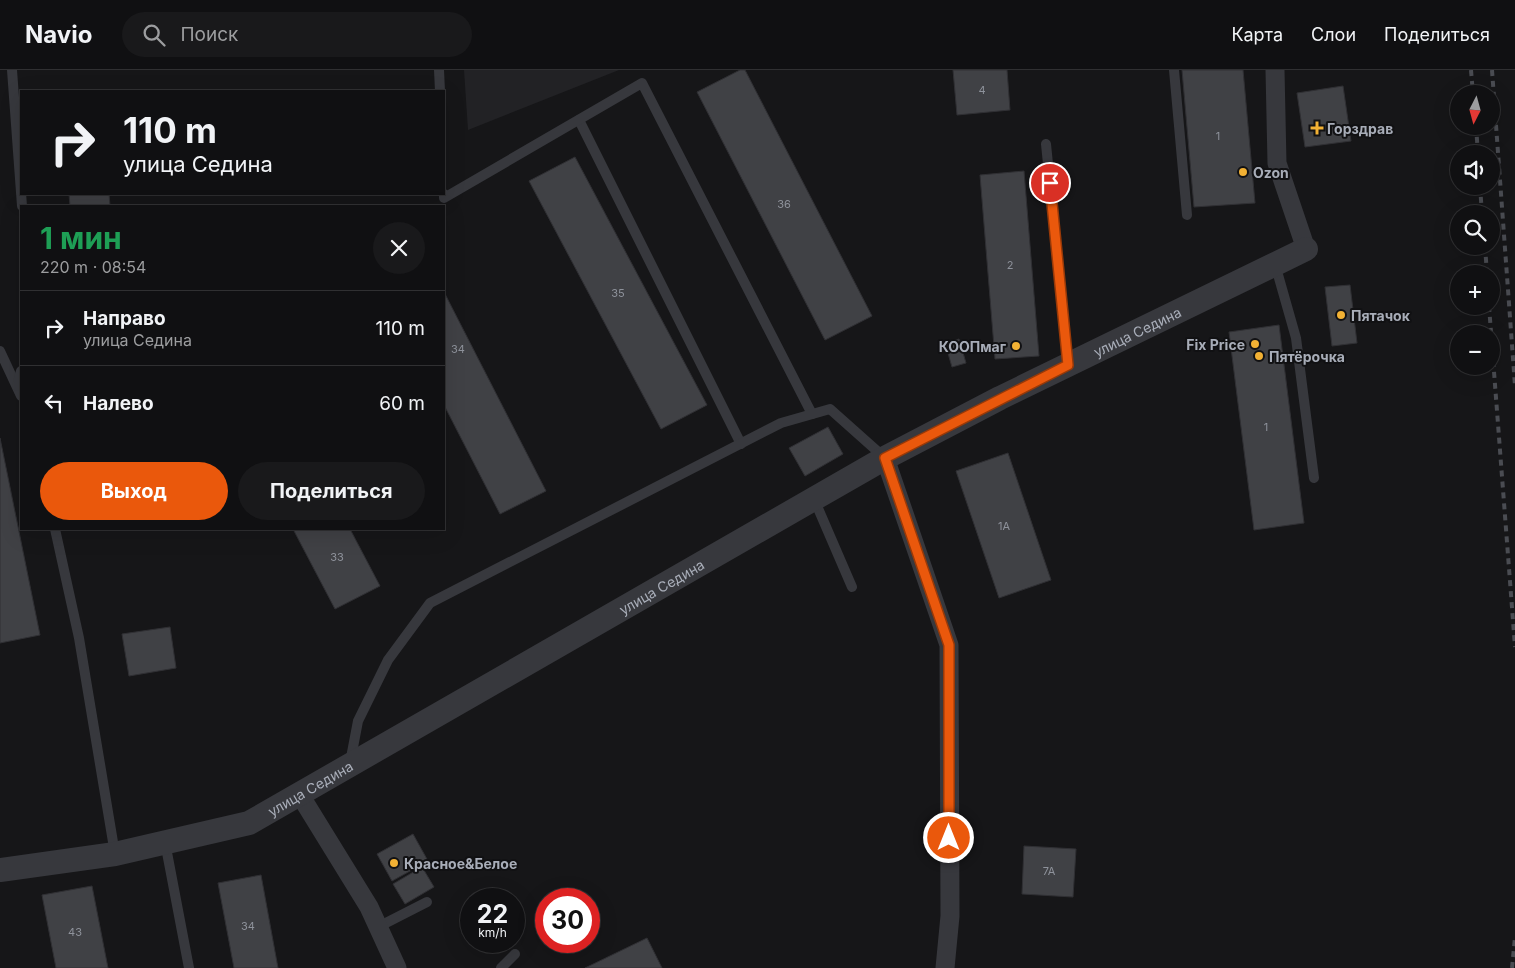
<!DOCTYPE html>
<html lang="ru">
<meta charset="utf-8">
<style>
:root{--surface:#101012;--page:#19191b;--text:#f1f3f6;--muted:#9c9d9f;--line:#303032;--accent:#ea580c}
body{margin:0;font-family:Inter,sans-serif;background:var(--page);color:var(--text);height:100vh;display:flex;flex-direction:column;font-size:19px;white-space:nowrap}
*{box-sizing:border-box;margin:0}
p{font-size:16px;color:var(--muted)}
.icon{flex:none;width:28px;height:28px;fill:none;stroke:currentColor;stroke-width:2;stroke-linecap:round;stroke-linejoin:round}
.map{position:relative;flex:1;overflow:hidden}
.drawer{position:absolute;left:20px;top:135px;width:425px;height:325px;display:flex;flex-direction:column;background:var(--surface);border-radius:0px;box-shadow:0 5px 20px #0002,0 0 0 1px var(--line)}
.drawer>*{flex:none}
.top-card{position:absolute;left:20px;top:20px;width:425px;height:105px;border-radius:0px;box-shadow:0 5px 20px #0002,0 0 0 1px var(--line);background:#101012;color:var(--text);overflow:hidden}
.needle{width:32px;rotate:186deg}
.buttons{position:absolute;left:1450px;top:15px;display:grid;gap:10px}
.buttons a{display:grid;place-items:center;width:50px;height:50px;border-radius:50%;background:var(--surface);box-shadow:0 5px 20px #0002,0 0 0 1px var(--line);font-size:25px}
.speed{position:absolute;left:460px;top:818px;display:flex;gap:10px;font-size:25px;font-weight:700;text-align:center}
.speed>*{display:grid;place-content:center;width:65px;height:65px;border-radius:50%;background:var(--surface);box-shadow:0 5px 20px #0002,0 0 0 1px var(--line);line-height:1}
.speed small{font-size:12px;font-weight:400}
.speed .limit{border:8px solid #d22;background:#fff;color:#111}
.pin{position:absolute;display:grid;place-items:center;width:42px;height:42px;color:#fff;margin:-21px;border:2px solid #fff;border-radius:50%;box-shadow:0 1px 5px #0007}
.me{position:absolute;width:55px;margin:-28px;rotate:0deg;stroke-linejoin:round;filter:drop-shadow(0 0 4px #0008)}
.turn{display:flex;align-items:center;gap:18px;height:105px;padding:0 20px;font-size:22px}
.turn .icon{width:65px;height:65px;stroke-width:2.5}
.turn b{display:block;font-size:35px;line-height:42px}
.round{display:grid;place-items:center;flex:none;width:52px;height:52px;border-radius:26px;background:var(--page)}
.overview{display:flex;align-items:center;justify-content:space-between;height:85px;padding:0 20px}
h1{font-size:30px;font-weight:700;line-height:38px;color:#1e9e55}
.button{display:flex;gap:10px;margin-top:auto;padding:10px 20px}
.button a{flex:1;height:58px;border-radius:30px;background:var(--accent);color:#fff;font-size:20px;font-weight:700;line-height:58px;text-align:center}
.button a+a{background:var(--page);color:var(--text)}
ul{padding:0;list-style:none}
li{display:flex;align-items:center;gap:15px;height:75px;padding:0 20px;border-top:1px solid var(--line)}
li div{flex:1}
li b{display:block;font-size:19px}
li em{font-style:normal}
header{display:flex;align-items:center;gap:30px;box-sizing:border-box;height:70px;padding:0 25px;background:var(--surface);border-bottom:1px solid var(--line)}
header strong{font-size:24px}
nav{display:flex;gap:28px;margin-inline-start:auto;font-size:18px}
.search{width:350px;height:45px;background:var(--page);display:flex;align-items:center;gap:12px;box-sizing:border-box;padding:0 18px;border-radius:28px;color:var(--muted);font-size:19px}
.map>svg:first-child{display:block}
</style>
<header>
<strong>Navio</strong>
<div class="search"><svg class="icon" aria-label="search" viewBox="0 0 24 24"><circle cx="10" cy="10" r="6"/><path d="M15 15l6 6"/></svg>Поиск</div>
<nav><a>Карта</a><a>Слои</a><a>Поделиться</a></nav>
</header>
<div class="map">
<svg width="1515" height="898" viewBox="0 0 1515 898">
<rect width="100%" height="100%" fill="#161618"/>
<!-- built -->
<polygon fill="#222225" points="464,0 619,0 468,60"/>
<!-- building -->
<g fill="#404145" stroke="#303034">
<polygon points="740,0 745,0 872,246 825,270 697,22"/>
<polygon points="953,0 1007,0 1010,40 957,45"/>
<polygon points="1182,0 1243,0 1255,133 1194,137"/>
<polygon points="1343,16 1351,71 1305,77 1297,23"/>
<polygon points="575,87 707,335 661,359 529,111"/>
<polygon points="1024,101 1039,286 995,289 980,105"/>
<polygon points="69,124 109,124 110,136 70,136"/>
<polygon points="1350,215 1357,273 1332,276 1325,217"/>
<polygon points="444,222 546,421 500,444 444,335"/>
<polygon points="1279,255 1304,453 1254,460 1229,262"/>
<polygon points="959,269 966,293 952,297 945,273"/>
<polygon points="828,357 843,384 805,406 789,378"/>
<polygon points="0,368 40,565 0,573"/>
<polygon points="1008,383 1051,510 999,528 956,401"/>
<polygon points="293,459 350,459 380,516 335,539"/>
<polygon points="170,557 176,598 129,606 122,564"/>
<polygon points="413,764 428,791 392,811 377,784"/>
<polygon points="1024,776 1076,779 1073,827 1022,824"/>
<polygon points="422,797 434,817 405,834 393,814"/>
<polygon points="261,805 278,898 234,898 218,813"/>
<polygon points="92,816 108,898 56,898 42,825"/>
<polygon points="647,868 662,898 585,898"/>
</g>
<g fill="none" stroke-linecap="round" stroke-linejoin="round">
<!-- service -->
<g stroke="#37383d" stroke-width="10">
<polyline points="12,0 22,136"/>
<polyline points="439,0 440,21"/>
<polyline points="1174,0 1187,145"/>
<polyline points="579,50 741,374"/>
<polyline points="1046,74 1068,295"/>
<polyline points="444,124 444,128 642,13 812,344"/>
<polyline points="1275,194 1296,268 1314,408"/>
<polyline points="0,281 21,326"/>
<polyline points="17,316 21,301"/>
<polyline points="814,429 852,517"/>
<polyline points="55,459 79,568 115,784"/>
<polyline points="350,693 358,651 388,590 430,533 781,353 830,339 885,388"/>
<polyline points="165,772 189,898"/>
<polyline points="378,857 427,832"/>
<polyline points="501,898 515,884"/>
</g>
<!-- minor -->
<g stroke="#37383d" stroke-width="19">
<polyline points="1275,0 1277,93 1306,179"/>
<polyline points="885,388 949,575 950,846 945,898"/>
<polyline points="300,725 369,837 397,898"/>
</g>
<!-- tertiary -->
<path stroke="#37383d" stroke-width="24" id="s1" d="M 0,800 L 115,784 L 249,753 L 885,388 L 1000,328 L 1306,179"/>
<!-- rail -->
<g stroke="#4a4c52" stroke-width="4" stroke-dasharray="6 5" stroke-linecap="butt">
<polyline points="1471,0 1473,24"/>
<polyline points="1492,0 1515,316"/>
<polyline points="1476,56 1478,84"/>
<polyline points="1480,116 1482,144"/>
<polyline points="1485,176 1487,204"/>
<polyline points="1489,236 1515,577"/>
<polyline points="1512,898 1515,867"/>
</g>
</g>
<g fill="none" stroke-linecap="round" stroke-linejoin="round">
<defs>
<polyline id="route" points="949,768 949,575 885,388 1068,295 1050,113"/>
</defs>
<!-- route casing -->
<use href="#route" stroke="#983908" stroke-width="12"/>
<!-- route -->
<use href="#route" stroke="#ea580c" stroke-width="9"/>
</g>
<!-- markers -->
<g fill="#f2b134" stroke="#111113" stroke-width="2">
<path d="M1314.5 50.5h5v5h5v5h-5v5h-5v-5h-5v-5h5z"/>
<circle cx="1243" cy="102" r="5"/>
<circle cx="1341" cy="245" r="5"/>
<circle cx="1255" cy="274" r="5"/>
<circle cx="1016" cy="276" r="5"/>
<circle cx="1259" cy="286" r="5"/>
<circle cx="394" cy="793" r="5"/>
</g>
<g text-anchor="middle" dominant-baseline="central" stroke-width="4" stroke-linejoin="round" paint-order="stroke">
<!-- number labels -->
<g font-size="11" fill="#8e929b">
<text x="982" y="20">4</text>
<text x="1218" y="66">1</text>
<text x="784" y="134">36</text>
<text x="1010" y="195">2</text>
<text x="618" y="223">35</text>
<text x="458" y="279">34</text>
<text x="1266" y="357">1</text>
<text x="1004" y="456">1А</text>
<text x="337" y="487">33</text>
<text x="1049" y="801">7А</text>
<text x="248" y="856">34</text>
<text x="75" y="862">43</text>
</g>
<!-- poi labels -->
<g font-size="14" font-weight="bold" fill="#a8adb8" stroke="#111113" text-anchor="start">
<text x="1327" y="58">Горздрав</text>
<text x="1253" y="102">Ozon</text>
<text x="1351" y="245">Пятачок</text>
<text x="1245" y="274" text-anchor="end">Fix Price</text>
<text x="1006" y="276" text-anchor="end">КООПмаг</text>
<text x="1269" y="286">Пятёрочка</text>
<text x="404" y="793">Красное&amp;Белое</text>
</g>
<!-- street labels -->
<g font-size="14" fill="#a8adb8" stroke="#111113">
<text stroke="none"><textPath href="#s1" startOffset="1269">улица Седина</textPath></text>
<text stroke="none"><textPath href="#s1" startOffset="729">улица Седина</textPath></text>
<text stroke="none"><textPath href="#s1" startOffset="324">улица Седина</textPath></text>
</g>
</g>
</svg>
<div class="buttons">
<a><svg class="needle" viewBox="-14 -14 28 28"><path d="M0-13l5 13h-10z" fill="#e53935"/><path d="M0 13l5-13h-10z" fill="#9c9d9f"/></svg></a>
<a><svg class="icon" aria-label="sound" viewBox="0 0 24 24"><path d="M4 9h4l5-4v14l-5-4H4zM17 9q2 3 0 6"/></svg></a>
<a><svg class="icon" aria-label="search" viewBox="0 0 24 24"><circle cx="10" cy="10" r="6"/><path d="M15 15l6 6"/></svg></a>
<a>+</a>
<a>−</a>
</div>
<div class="speed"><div>22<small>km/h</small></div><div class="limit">30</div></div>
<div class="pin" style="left:1050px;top:113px;background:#d93025"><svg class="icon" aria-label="arrive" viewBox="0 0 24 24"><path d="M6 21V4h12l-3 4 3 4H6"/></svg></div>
<svg class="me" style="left:949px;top:768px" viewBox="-20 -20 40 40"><circle r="17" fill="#ea580c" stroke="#fff" stroke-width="3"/><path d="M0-11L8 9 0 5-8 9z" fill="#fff"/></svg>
<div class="top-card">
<div class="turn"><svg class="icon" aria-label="right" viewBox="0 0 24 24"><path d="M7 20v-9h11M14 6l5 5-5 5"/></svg><div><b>110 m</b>улица Седина</div></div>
</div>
<section class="drawer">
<div class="overview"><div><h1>1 мин</h1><p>220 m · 08:54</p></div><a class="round"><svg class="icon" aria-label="close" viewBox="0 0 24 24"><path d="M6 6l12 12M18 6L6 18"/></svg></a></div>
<ul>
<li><svg class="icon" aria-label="right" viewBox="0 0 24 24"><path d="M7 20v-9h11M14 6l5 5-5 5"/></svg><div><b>Направо</b><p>улица Седина</p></div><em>110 m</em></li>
<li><svg class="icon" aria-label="left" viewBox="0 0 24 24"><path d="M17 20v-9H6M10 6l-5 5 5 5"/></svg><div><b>Налево</b></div><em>60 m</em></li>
</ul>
<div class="button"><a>Выход</a><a>Поделиться</a></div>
</section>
</div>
